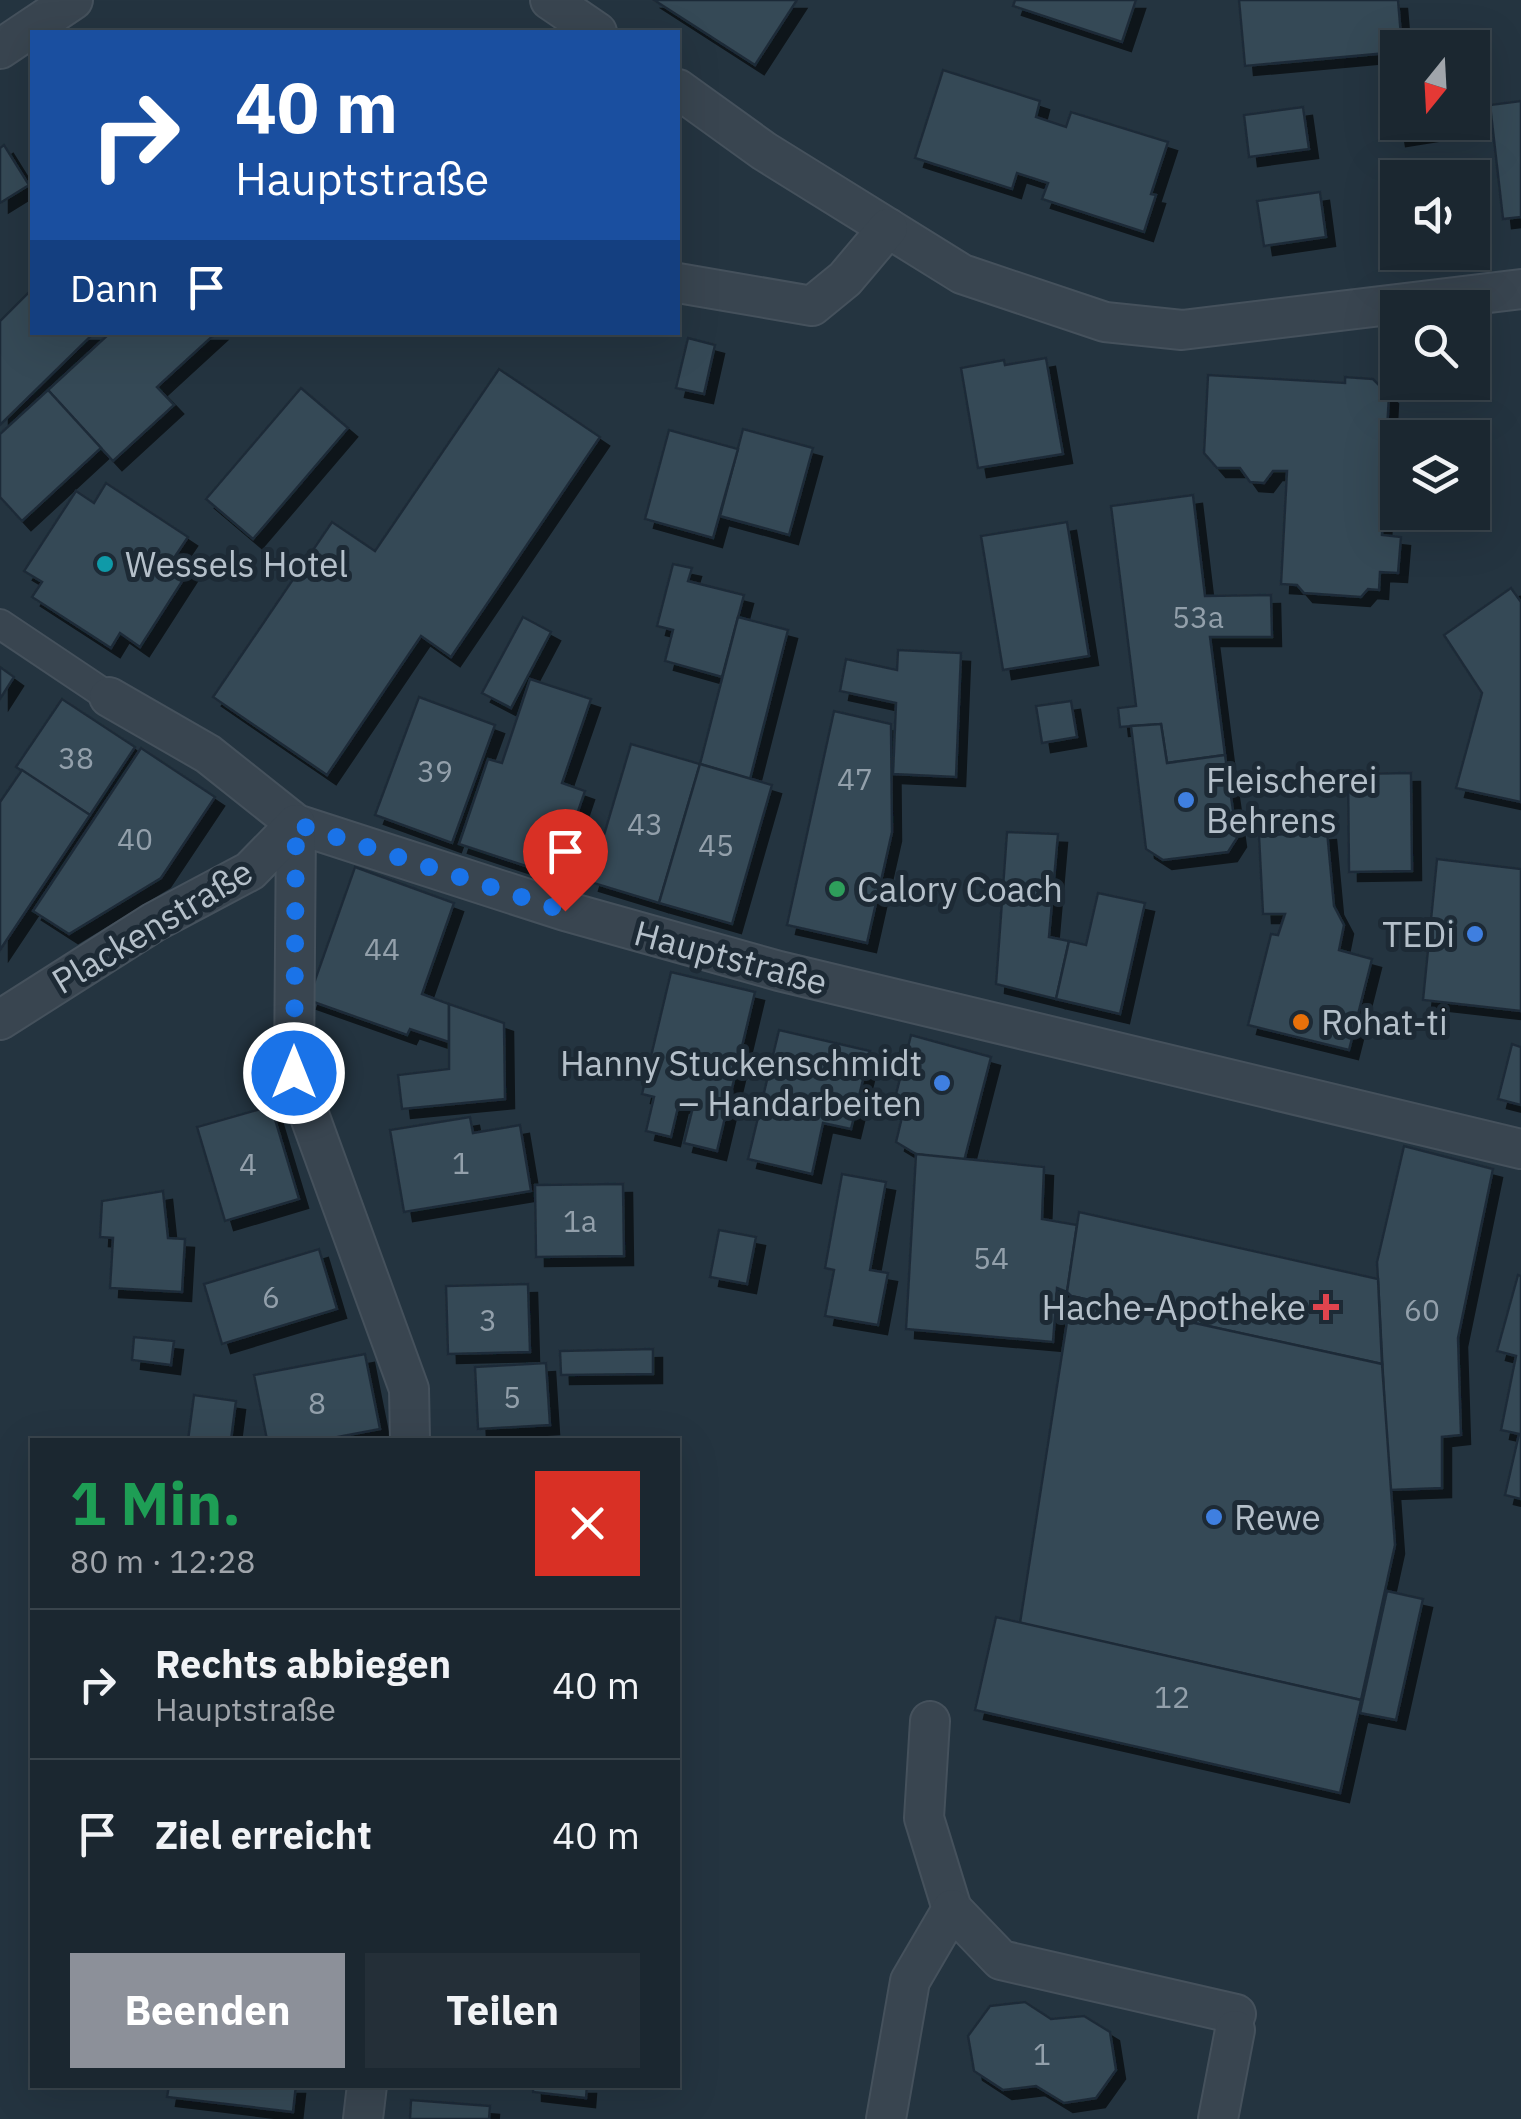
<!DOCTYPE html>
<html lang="de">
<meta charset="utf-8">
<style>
:root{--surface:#1b2730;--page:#242f38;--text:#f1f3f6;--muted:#a0a5ab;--line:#39444c;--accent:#8c9099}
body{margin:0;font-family:"IBM Plex Sans",sans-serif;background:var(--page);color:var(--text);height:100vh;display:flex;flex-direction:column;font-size:38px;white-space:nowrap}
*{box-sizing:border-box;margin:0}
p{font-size:32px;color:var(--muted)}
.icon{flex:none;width:55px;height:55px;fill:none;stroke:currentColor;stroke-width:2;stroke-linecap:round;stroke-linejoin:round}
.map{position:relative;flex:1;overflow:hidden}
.side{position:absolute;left:30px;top:1438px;width:650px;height:650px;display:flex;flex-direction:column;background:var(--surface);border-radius:0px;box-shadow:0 10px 40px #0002,0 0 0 2px var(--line)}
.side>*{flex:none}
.top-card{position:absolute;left:30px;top:30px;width:650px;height:305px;border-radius:0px;box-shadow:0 10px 40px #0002,0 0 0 2px var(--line);background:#1a4fa0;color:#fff;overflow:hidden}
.needle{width:65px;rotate:198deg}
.controls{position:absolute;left:1380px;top:30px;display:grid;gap:20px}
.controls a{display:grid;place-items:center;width:110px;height:110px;border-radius:0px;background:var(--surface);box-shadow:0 10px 40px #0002,0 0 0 2px var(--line);font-size:50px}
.pin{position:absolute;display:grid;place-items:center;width:85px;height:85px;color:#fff;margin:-102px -42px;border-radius:50% 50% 50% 0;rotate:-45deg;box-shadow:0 0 10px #0007}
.pin .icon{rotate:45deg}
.me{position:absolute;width:110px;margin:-55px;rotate:0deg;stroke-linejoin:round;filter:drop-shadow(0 0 8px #0008)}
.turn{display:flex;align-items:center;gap:35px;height:210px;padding:0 40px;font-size:45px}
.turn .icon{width:130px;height:130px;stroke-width:2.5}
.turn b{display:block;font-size:70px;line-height:85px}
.then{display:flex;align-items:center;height:95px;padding:0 40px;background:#0003;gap:20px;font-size:38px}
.round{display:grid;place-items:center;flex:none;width:105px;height:105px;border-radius:0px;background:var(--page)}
.head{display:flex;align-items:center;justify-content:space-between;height:170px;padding:0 40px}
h1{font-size:60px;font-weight:800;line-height:75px;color:#1e9e55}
.action{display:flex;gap:20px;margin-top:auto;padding:20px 40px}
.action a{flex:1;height:115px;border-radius:0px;background:var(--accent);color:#fff;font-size:40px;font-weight:800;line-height:115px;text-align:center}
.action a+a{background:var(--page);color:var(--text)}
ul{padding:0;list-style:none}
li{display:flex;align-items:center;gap:30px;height:150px;padding:0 40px;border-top:2px solid var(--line)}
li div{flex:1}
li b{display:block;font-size:38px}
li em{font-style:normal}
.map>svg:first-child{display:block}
</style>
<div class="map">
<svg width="1521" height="2119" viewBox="0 0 1521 2119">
<defs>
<filter id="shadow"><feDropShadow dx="9" dy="9" stdDeviation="0" flood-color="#0009"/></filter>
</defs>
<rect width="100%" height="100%" fill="#243440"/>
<!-- building -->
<g fill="#364856" stroke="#1f2c37" stroke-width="2.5" filter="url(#shadow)">
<polygon points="654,0 797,0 755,65"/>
<polygon points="1015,0 1136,0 1122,42 1013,6"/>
<polygon points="1239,0 1398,0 1402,48 1398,48 1398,52 1245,66"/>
<polygon points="943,70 1040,101 1036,117 1066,127 1071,112 1168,142 1151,194 1156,195 1144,232 1042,199 1048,183 1017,173 1012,189 915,158"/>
<polygon points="1398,73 1398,122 1454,122 1454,128 1397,137 1387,75"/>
<polygon points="1521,101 1521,217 1503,219 1490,105"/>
<polygon points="1303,107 1309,149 1249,157 1244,115"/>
<polygon points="4,145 29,185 0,203 0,148"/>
<polygon points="1320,192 1326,237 1264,246 1257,201"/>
<polygon points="32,289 32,332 95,332 0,425 0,321"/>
<polygon points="111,332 217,332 157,387 174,405 113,461 48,390"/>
<polygon points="688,338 715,345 704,394 676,388"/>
<polygon points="1046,358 1063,454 978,468 961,368 1004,360 1005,365"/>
<polygon points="499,369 600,437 451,657 421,636 327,775 213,697 332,522 375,551"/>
<polygon points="1208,375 1345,383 1345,377 1373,379 1389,395 1386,449 1394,455 1393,471 1385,478 1384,486 1398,487 1398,507 1383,506 1382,535 1401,537 1398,573 1380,572 1379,590 1368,589 1361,597 1304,593 1297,585 1281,584 1287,471 1273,471 1264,483 1250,482 1240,468 1217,468 1204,453"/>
<polygon points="301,388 348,428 253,539 206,499"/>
<polygon points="48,390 101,448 22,521 0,497 0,434"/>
<polygon points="743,429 813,448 789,535 720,516"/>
<polygon points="669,430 738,449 713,538 645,519"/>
<polygon points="106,483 188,537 174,558 190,569 140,647 120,633 111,648 32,597 42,582 24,571 76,491 94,503"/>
<polygon points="1193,495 1205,596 1271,595 1272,637 1210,637 1225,755 1167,763 1161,724 1120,727 1118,708 1136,706 1111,506"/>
<polygon points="1067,522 1089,656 1003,670 981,536"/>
<polygon points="673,564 692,568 688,581 744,595 722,677 665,661 673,630 657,626"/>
<polygon points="1511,588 1521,602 1521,802 1456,788 1482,693 1444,635"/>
<polygon points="523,617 551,632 511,708 482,693"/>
<polygon points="738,617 788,630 750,779 700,764"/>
<polygon points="898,650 961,653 956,777 893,774 896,703 840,691 846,659 897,670"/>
<polygon points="0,667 14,677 0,699"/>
<polygon points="530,679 591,699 562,783 585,791 556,876 459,844 488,759 502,763"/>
<polygon points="419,697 495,725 452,843 375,815"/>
<polygon points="62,699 135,747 90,815 16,767"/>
<polygon points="1071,701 1077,737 1042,743 1036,706"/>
<polygon points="834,711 891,724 892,832 867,943 787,925"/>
<polygon points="1161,724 1167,763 1225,755 1237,838 1228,852 1163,860 1146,849 1131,726"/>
<polygon points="631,744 700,764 659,903 590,882"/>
<polygon points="141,748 215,797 161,878 69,934 33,911"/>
<polygon points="700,764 772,785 732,924 659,903"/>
<polygon points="22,770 90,815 0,950 0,802"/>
<polygon points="1411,773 1412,871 1349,872 1348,774"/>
<polygon points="1327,831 1334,906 1344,925 1339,950 1372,959 1349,1050 1248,1025 1271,934 1278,935 1285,914 1263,914 1259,836"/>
<polygon points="1007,832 1058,834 1049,937 1069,941 1056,999 996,984"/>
<polygon points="1437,859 1521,869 1521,1011 1423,1000"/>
<polygon points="355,867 454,903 422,994 449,1004 449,1042 410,1029 407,1035 308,1000"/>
<polygon points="1098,893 1145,903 1120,1014 1056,999 1069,941 1086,945"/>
<polygon points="671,972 755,992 717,1151 684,1143 693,1107 679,1103 671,1137 646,1131 654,1097 642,1094"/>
<polygon points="449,1004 504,1023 505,1099 402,1109 398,1075 449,1069"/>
<polygon points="779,1030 870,1051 851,1129 823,1123 812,1174 748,1159"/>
<polygon points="911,1035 991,1057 964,1161 916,1154 896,1142 903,1113 892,1110"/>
<polygon points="1512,1044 1521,1047 1521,1105 1498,1099"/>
<polygon points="271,1106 299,1199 225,1221 197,1127"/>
<polygon points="470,1117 473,1133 520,1125 531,1191 404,1212 390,1130"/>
<polygon points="1404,1146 1493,1169 1458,1338 1461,1435 1442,1437 1442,1488 1389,1490 1377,1262"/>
<polygon points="916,1154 1044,1167 1042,1219 1077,1225 1067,1292 1057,1288 1053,1342 906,1329"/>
<polygon points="842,1174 886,1182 870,1270 888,1273 878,1325 825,1316 834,1270 825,1268"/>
<polygon points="623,1184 624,1256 536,1257 535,1185"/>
<polygon points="163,1191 168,1238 185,1239 182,1292 110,1288 113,1238 100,1237 102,1201"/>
<polygon points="1079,1212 1378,1279 1382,1364 1071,1296 1067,1292"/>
<polygon points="719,1230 756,1237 747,1284 710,1277"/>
<polygon points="319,1249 337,1309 222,1344 204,1284"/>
<polygon points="1518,1275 1521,1276 1521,1499 1505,1495 1519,1434 1501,1430 1516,1356 1497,1351"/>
<polygon points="528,1284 530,1352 448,1354 446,1286"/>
<polygon points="1071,1296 1382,1364 1395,1545 1361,1700 1020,1623"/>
<polygon points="134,1337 174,1341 171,1365 132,1360"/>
<polygon points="653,1349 653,1374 561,1375 560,1351"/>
<polygon points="365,1354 380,1429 322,1440 267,1440 254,1375"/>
<polygon points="546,1363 550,1425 478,1429 475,1367"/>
<polygon points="194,1395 236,1401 231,1440 188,1440"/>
<polygon points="1387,1591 1423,1599 1396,1720 1360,1713"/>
<polygon points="996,1617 1361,1700 1340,1793 975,1710"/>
<polygon points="1025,2002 1051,2019 1084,2016 1110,2032 1116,2070 1096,2098 1064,2103 1036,2086 1003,2090 974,2071 968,2036 990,2006"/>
<polygon points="169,2085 296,2085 293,2112 167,2097"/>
<polygon points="533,2085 587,2085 586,2098 533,2092"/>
<polygon points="411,2100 490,2106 489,2119 410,2119"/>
</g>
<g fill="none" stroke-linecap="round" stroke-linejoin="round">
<defs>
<polyline id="pedestrian" points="0,624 109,697"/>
<g id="minor">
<polyline points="550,0 597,32"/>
<polyline points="0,49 73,0"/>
<polyline points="678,89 764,151 962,274 1105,322 1182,330 1521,289"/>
<polyline points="678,283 812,306 845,279 888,228"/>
<polyline points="109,697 208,754 296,824 565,911 779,971 1521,1149"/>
<polyline points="296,824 294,1073 409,1389 410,1440"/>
<polyline points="0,1020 154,922 250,871 296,824"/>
<polyline points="930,1721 924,1818 952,1909"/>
<polyline points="363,2119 367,2085"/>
<polyline points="886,2119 910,1981 952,1909 1001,1960 1236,2014"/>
<polyline points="1218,2119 1235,2030"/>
</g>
</defs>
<!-- pedestrian casing -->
<use href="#pedestrian" stroke="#45515c" stroke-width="32"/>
<!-- minor casing -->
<use href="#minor" stroke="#45515c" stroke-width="42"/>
<!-- pedestrian -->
<use href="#pedestrian" stroke="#394550" stroke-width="28"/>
<!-- minor -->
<use href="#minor" stroke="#394550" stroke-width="38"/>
</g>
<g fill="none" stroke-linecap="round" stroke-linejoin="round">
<!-- route -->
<polyline stroke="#1a73e8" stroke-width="18" stroke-dasharray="0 32.4" points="294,1073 296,824 565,911"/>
</g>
<!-- markers -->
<circle fill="#0f9aa8" stroke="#1d2a35" stroke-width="4" cx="105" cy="564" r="10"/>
<g fill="#3f7fe0" stroke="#1d2a35" stroke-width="4">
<circle cx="1186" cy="800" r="10"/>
<circle cx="1475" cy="934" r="10"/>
<circle cx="942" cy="1083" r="10"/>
<circle cx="1214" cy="1517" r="10"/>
</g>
<circle fill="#2e9e5b" stroke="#1d2a35" stroke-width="4" cx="837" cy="889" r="10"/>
<circle fill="#e8710a" stroke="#1d2a35" stroke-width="4" cx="1301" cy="1022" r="10"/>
<path fill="#e0444e" stroke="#1d2a35" stroke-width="4" d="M1321 1292h10v10h10v10h-10v10h-10v-10h-10v-10h10z"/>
<g text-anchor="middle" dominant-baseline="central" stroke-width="10" stroke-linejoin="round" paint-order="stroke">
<!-- number labels -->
<g font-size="30" fill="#93a0ab">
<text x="1198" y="616">53a</text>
<text x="76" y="757">38</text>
<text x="435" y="770">39</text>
<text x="855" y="778">47</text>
<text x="645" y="823">43</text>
<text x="135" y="838">40</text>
<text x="716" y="844">45</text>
<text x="382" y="948">44</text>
<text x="461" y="1162">1</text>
<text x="248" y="1163">4</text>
<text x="580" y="1220">1a</text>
<text x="991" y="1257">54</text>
<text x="271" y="1296">6</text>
<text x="1422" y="1309">60</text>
<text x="488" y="1319">3</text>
<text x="512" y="1396">5</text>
<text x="317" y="1402">8</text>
<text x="1172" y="1696">12</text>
<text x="1042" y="2053">1</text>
</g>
<!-- poi labels -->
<g font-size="35" fill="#b5c0ca" stroke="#1d2a35" text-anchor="start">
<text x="125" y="564">Wessels Hotel</text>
<text x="1206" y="780">Fleischerei<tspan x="1206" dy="40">Behrens</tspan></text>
<text x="857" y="889">Calory Coach</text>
<text x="1455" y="934" text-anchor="end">TEDi</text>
<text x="1321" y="1022">Rohat-ti</text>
<text x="922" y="1063" text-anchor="end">Hanny Stuckenschmidt<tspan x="922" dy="40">– Handarbeiten</tspan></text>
<text x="1306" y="1307" text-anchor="end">Hache-Apotheke</text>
<text x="1234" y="1517">Rewe</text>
</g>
<!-- street labels -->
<g font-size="35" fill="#b5c0ca" stroke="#1d2a35">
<text transform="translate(152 926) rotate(-31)">Plackenstraße</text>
<text transform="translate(731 957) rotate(15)">Hauptstraße</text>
</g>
</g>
</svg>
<div class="controls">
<a><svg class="needle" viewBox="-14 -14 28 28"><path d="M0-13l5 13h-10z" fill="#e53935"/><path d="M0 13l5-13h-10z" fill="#a0a5ab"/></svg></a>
<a><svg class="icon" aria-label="sound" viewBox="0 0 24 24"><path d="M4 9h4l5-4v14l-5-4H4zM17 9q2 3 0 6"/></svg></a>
<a><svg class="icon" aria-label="search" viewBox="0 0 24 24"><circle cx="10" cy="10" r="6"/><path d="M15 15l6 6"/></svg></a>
<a><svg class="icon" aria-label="layers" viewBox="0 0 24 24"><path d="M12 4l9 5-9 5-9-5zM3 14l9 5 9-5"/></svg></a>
</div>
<div class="pin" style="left:565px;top:911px;background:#d93025"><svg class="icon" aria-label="arrive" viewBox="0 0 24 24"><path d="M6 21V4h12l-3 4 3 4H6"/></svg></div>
<svg class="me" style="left:294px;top:1073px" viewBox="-20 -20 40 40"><circle r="17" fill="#1a73e8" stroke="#fff" stroke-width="3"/><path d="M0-11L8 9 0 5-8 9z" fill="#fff"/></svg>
<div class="top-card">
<div class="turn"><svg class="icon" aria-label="right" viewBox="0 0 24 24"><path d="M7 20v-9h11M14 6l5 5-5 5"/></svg><div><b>40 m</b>Hauptstraße</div></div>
<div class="then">Dann<svg class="icon" aria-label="arrive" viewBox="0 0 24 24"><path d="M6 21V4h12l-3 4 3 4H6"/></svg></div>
</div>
<section class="side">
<div class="head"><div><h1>1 Min.</h1><p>80 m · 12:28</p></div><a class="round" style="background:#d93025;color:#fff"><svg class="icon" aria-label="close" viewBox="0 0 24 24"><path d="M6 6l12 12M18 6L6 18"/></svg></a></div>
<ul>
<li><svg class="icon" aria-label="right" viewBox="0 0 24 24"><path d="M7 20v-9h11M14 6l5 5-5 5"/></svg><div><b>Rechts abbiegen</b><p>Hauptstraße</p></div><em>40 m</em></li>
<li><svg class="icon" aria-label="arrive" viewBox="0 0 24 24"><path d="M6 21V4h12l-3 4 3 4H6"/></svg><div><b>Ziel erreicht</b></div><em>40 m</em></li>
</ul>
<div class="action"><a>Beenden</a><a>Teilen</a></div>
</section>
</div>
